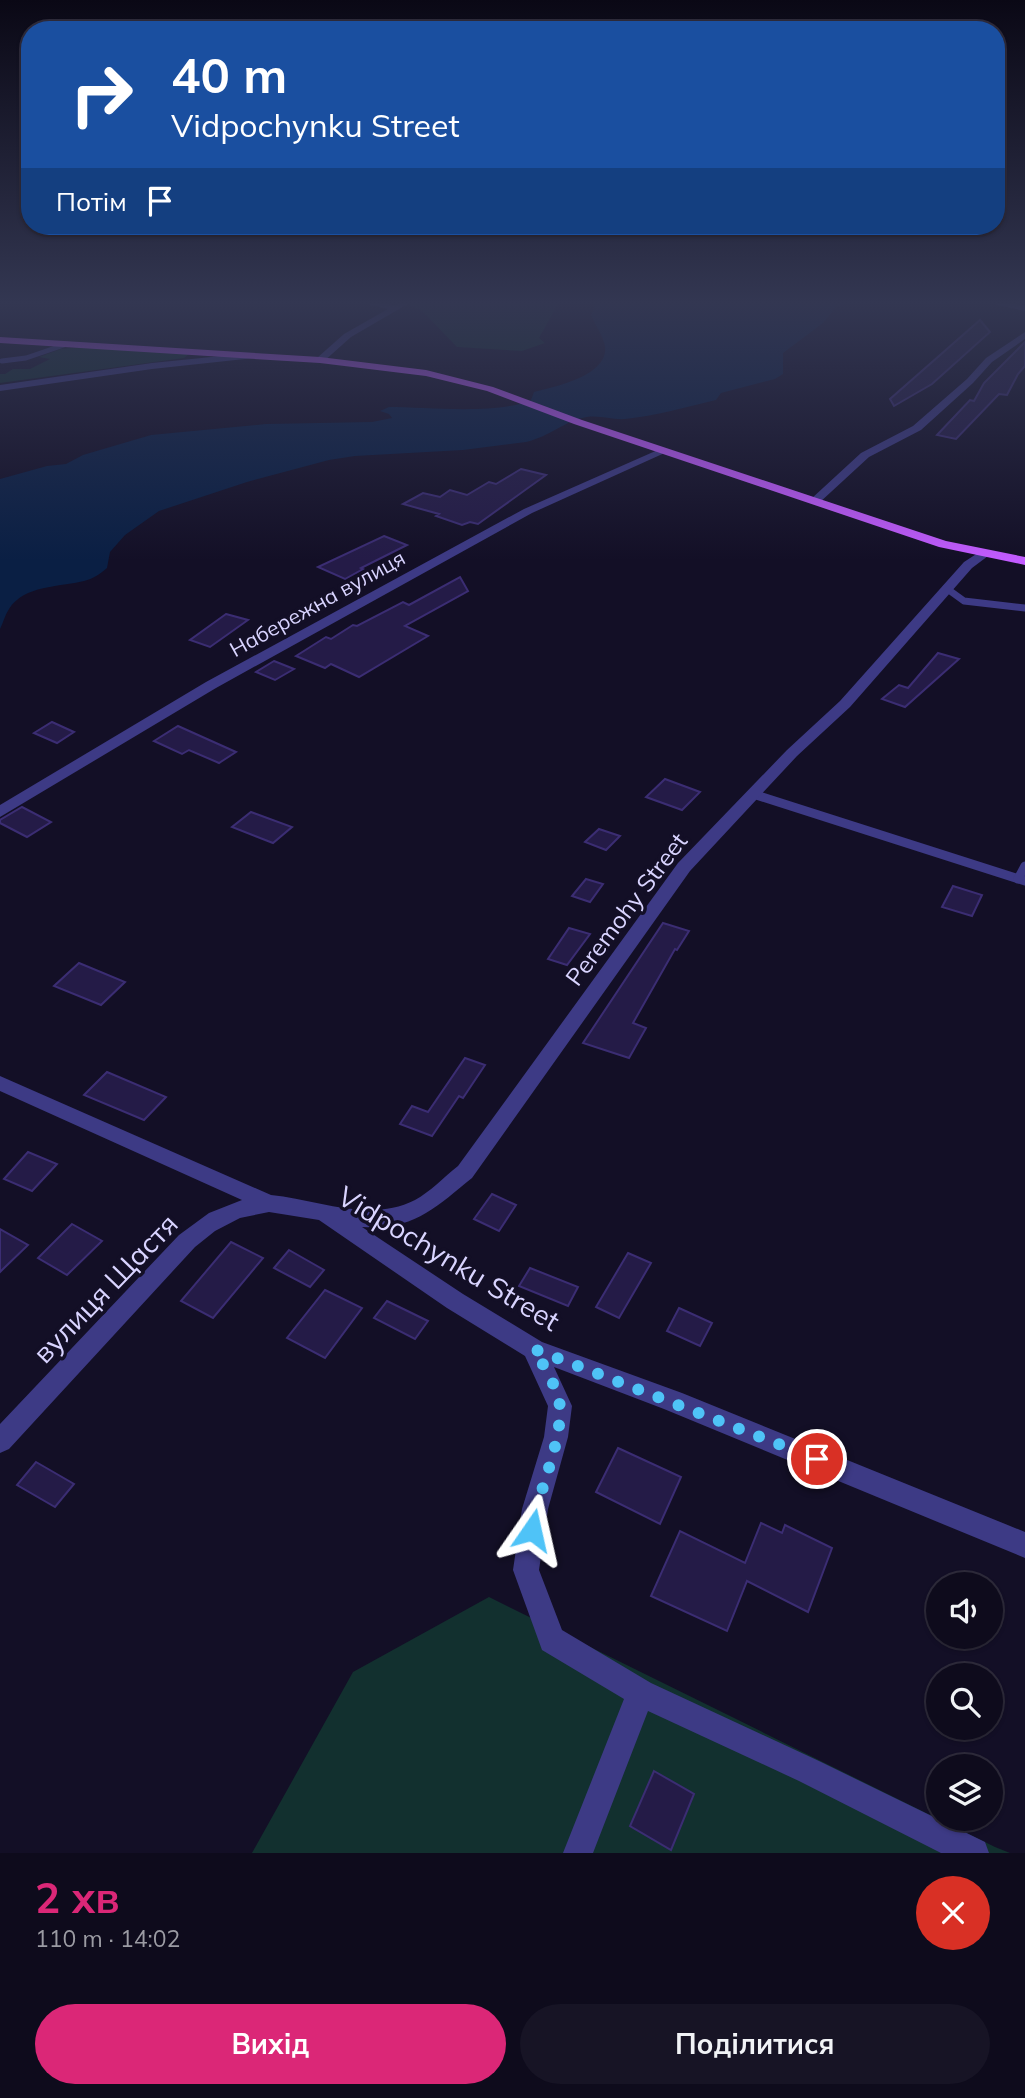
<!DOCTYPE html>
<html lang="uk">
<meta charset="utf-8">
<style>
:root{--surface:#0e0b1c;--page:#171425;--text:#f1f3f6;--muted:#9b9ba3;--line:#2e2b3b;--accent:#db2777}
body{margin:0;font-family:Mulish,sans-serif;background:var(--page);color:var(--text);height:100vh;display:flex;flex-direction:column;font-size:26px;white-space:nowrap}
*{box-sizing:border-box;margin:0}
p{font-size:23px;color:var(--muted)}
.icon{flex:none;width:38px;height:38px;fill:none;stroke:currentColor;stroke-width:2;stroke-linecap:round;stroke-linejoin:round}
.map{position:relative;height:1853px;overflow:hidden}
.drawer{display:flex;flex-direction:column;background:var(--surface);flex:1}
.drawer>*{flex:none}
.hud{position:absolute;left:21px;top:21px;width:984px;height:214px;border-radius:28px;box-shadow:0 2px 5px #0004,0 0 0 2px var(--line);background:#1a4fa0;color:#fff;overflow:hidden}
.tools{position:absolute;left:926px;top:1572px;display:grid;gap:14px}
.tools a{display:grid;place-items:center;width:77px;height:77px;border-radius:50%;background:var(--surface);box-shadow:0 2px 5px #0004,0 0 0 2px var(--line);font-size:35px}
.pin{position:absolute;display:grid;place-items:center;width:60px;height:60px;color:#fff;margin:-30px;border:4px solid #fff;border-radius:50%;box-shadow:0 2px 7px #0007}
.me{position:absolute;width:77px;margin:-38px;rotate:11deg;stroke-linejoin:round;filter:drop-shadow(0 0 5px #0008)}
.turn{display:flex;align-items:center;gap:24px;height:147px;padding:0 35px;font-size:32px}
.turn .icon{width:91px;height:91px;stroke-width:2.5}
.turn b{display:block;font-size:49px;line-height:60px}
.then{display:flex;align-items:center;height:66px;padding:0 35px;background:#0003;gap:14px;font-size:26px}
.round{display:grid;place-items:center;flex:none;width:74px;height:74px;border-radius:37px;background:var(--page)}
.headline{display:flex;align-items:center;justify-content:space-between;height:119px;padding:0 35px}
h1{font-size:42px;font-weight:700;line-height:52px;color:var(--accent)}
.primary-button{display:flex;gap:14px;margin-top:auto;padding:14px 35px}
.primary-button a{flex:1;height:80px;border-radius:42px;background:var(--accent);color:#fff;font-size:28px;font-weight:700;line-height:80px;text-align:center}
.primary-button a+a{background:var(--page);color:var(--text)}
.map>svg:first-child{display:block}
</style>
<div class="map">
<svg width="1025" height="1853" viewBox="0 0 1025 1853">
<rect width="100%" height="100%" fill="#130f26"/>
<!-- green -->
<g fill="#12302f">
<polygon points="412,302 559,302 539,338 545,343 522,351 457,347 421,310 408,305"/>
<polygon points="80,347 189,354 184,358 0,383 0,374 5,374 13,369 30,369 50,359 39,357 61,349"/>
<polygon points="489,1597 995,1847 1010,1853 252,1853 353,1672"/>
</g>
<!-- water -->
<path fill="#0a1f44" d="M 596,302 L 857,302 L 837,306 L 823,323 L 783,353 L 783,374 L 775,379 L 721,393 L 716,400 C 686,407 656,416 625,419 C 612,420 600,415 587,417 C 566,420 549,437 526,442 L 463,450 L 355,456 L 329,460 L 247,482 L 159,511 L 125,535 L 110,552 L 107,568 C 100,574 93,579 84,581 C 60,587 24,585 9,609 C 5,615 3,623 0,629 L 0,479 L 47,466 L 66,464 L 83,455 L 151,435 L 266,424 L 372,422 L 392,418 L 389,414 L 380,411 L 389,407 C 427,407 498,415 531,400 L 534,392 C 554,387 608,376 605,347 C 604,337 595,325 591,315 Z"/>
<!-- building -->
<g fill="#241b47" stroke="#3b2d73" stroke-width="2">
<polygon points="980,320 990,332 932,384 894,406 890,399"/>
<polygon points="1025,342 1025,366 1018,374 1007,395 999,394 956,439 937,435 970,400 974,401 984,383"/>
<polygon points="521,469 546,475 478,524 470,522 462,525 436,516 439,514 403,504 423,493 440,497 450,490 467,495 489,482 496,484"/>
<polygon points="384,536 407,545 361,568 363,569 345,579 318,567"/>
<polygon points="460,577 468,591 405,626 428,636 359,677 331,664 325,668 296,656 326,637 331,639 353,625 357,626 403,602 409,605"/>
<polygon points="226,614 248,620 210,647 190,640"/>
<polygon points="938,653 959,659 905,707 882,699 899,685 908,688"/>
<polygon points="274,661 294,669 275,680 256,672"/>
<polygon points="52,722 74,732 57,743 34,733"/>
<polygon points="178,726 236,752 219,763 189,750 182,754 154,741"/>
<polygon points="665,779 700,792 682,810 646,797"/>
<polygon points="22,807 51,822 27,837 0,823 0,820"/>
<polygon points="251,812 292,827 273,843 232,827"/>
<polygon points="599,829 620,836 606,850 585,842"/>
<polygon points="586,879 603,884 590,902 572,896"/>
<polygon points="953,886 982,895 972,916 942,907"/>
<polygon points="663,923 689,931 677,950 675,949 633,1023 646,1028 629,1058 583,1043"/>
<polygon points="569,928 590,934 567,965 548,959"/>
<polygon points="79,963 125,982 101,1005 54,986"/>
<polygon points="465,1058 485,1065 463,1098 459,1096 432,1136 400,1124 412,1106 428,1112"/>
<polygon points="107,1072 166,1097 144,1120 84,1095"/>
<polygon points="28,1152 57,1164 32,1191 4,1179"/>
<polygon points="492,1194 516,1205 499,1231 474,1219"/>
<polygon points="72,1224 102,1241 67,1275 38,1258"/>
<polygon points="0,1229 28,1245 0,1272"/>
<polygon points="231,1242 263,1258 213,1318 181,1301"/>
<polygon points="289,1250 324,1270 310,1287 274,1268"/>
<polygon points="628,1253 651,1263 619,1318 596,1307"/>
<polygon points="530,1268 578,1287 568,1306 519,1286"/>
<polygon points="325,1290 362,1308 325,1358 287,1338"/>
<polygon points="387,1301 428,1321 415,1339 374,1318"/>
<polygon points="679,1308 712,1323 700,1346 667,1331"/>
<polygon points="618,1448 681,1477 660,1524 596,1492"/>
<polygon points="36,1462 74,1484 55,1507 17,1485"/>
<polygon points="761,1523 782,1533 785,1525 832,1548 808,1612 747,1581 727,1631 651,1596 680,1531 745,1563"/>
<polygon points="654,1771 694,1794 671,1850 630,1826"/>
</g>
<g fill="none" stroke-linecap="round" stroke-linejoin="round">
<!-- lane-far2 -->
<polyline stroke="#3d3a85" stroke-width="5" points="2,361 26,358 67,344"/>
<!-- lane-far1 -->
<polyline stroke="#3d3a85" stroke-width="7" points="946,588 964,601 1025,608"/>
<!-- lane -->
<g stroke="#3d3a85" stroke-width="9">
<polyline points="753,794 1025,881"/>
<polyline points="1018,879 1025,866"/>
</g>
<!-- street -->
<g fill="#3d3a85" fill-rule="evenodd">
<polygon points="359,302 395,305 411,302 351,337 323,362 317,362 317,358 344,334 388,309"/>
<polygon points="993,302 1025,305 1025,311 994,304"/>
<polygon points="1025,332 1025,339 992,362 973,383 921,430 869,457 819,503 811,503 811,499 861,453 913,426 967,379 986,358"/>
<polygon points="251,353 256,356 254,358 152,369 0,391 0,385 152,363"/>
<polygon points="660,449 669,451 532,513 216,688 0,817 0,805 206,682 524,509"/>
<path d="M 984,549 L 990,553 L 988,556 L 972,568 L 850,707 L 797,756 L 690,871 L 472,1178 C 435,1208 413,1231 362,1227 L 463,1294 L 542,1342 L 682,1393 L 1025,1532 L 1025,1558 L 664,1409 L 554,1367 L 572,1406 L 568,1437 L 548,1509 L 539,1570 L 562,1630 L 651,1683 L 819,1761 L 985,1842 L 989,1853 L 941,1853 L 799,1781 L 648,1711 L 593,1853 L 563,1853 L 624,1699 L 542,1650 L 513,1570 L 522,1509 L 544,1437 L 548,1406 L 525,1356 L 447,1308 L 319,1220 L 269,1212 L 240,1218 L 215,1231 L 195,1247 L 9,1449 L 0,1453 L 0,1424 L 179,1235 L 209,1213 L 242,1200 L 0,1091 L 0,1076 L 271,1195 C 319,1200 370,1223 415,1200 C 430,1192 444,1177 458,1166 L 678,863 L 787,750 L 840,701 L 964,562 Z"/>
</g>
<!-- primary -->
<polygon fill="#c25bff" fill-rule="evenodd" points="0,337 320,357 426,370 493,387 582,420 946,541 1025,557 1025,565 939,547 574,424 487,391 426,376 320,363 0,343"/>
</g>
<!-- sky -->
<linearGradient id="sky" x2="0" y2="1"><stop stop-color="#0a0815"/><stop offset="0.54" stop-color="#333752"/><stop offset="1" stop-color="#333752" stop-opacity="0"/></linearGradient>
<rect width="1025" height="561" fill="url(#sky)"/>
<g fill="none" stroke-linecap="round" stroke-linejoin="round">
<!-- route -->
<path stroke="#4fc3f7" stroke-width="12" stroke-dasharray="0 21.6" d="M 532,1530 C 538,1491 561,1447 560,1408 C 559,1389 543,1365 534,1349 L 817,1459"/>
</g>
<g text-anchor="middle" dominant-baseline="central" stroke-width="7" stroke-linejoin="round" paint-order="stroke">
<!-- far-street labels -->
<g font-size="21" fill="#d9d4ff" stroke="#130f26">
<text transform="translate(317 603) rotate(-29)">Набережна вулиця</text>
</g>
<!-- street labels -->
<g font-size="24" fill="#d9d4ff" stroke="#130f26">
<text transform="translate(626 909) rotate(-53)">Peremohy Street</text>
</g>
<!-- near-street labels -->
<g font-size="28" fill="#d9d4ff" stroke="#130f26">
<text transform="translate(449 1258) rotate(31)">Vidpochynku Street</text>
<text transform="translate(105 1288) rotate(-46)">вулиця Щастя</text>
</g>
</g>
</svg>
<div class="tools">
<a><svg class="icon" aria-label="sound" viewBox="0 0 24 24"><path d="M4 9h4l5-4v14l-5-4H4zM17 9q2 3 0 6"/></svg></a>
<a><svg class="icon" aria-label="search" viewBox="0 0 24 24"><circle cx="10" cy="10" r="6"/><path d="M15 15l6 6"/></svg></a>
<a><svg class="icon" aria-label="layers" viewBox="0 0 24 24"><path d="M12 4l9 5-9 5-9-5zM3 14l9 5 9-5"/></svg></a>
</div>
<div class="pin" style="left:817px;top:1459px;background:#d93025"><svg class="icon" aria-label="arrive" viewBox="0 0 24 24"><path d="M6 21V4h12l-3 4 3 4H6"/></svg></div>
<svg class="me" style="left:532px;top:1530px" viewBox="-20 -20 40 40"><path d="M0-17L14 15 0 8-14 15z" fill="#4fc3f7" stroke="#fff" stroke-width="4"/></svg>
<div class="hud">
<div class="turn"><svg class="icon" aria-label="right" viewBox="0 0 24 24"><path d="M7 20v-9h11M14 6l5 5-5 5"/></svg><div><b>40 m</b>Vidpochynku Street</div></div>
<div class="then">Потім<svg class="icon" aria-label="arrive" viewBox="0 0 24 24"><path d="M6 21V4h12l-3 4 3 4H6"/></svg></div>
</div>
</div>
<section class="drawer">
<div class="headline"><div><h1>2 хв</h1><p>110 m · 14:02</p></div><a class="round" style="background:#d93025;color:#fff"><svg class="icon" aria-label="close" viewBox="0 0 24 24"><path d="M6 6l12 12M18 6L6 18"/></svg></a></div>
<div class="primary-button"><a>Вихід</a><a>Поділитися</a></div>
</section>
